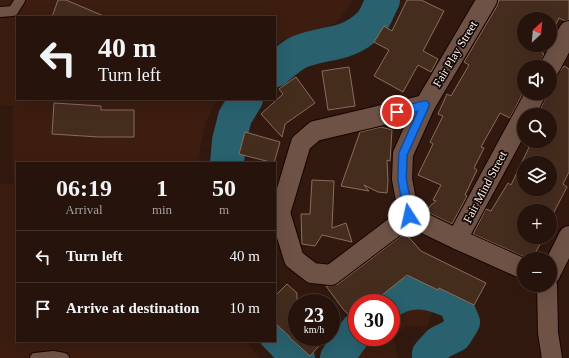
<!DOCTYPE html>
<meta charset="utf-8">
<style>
:root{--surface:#26130b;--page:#322019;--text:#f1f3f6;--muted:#a49e9d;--line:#42322c}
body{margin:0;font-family:Georgia,serif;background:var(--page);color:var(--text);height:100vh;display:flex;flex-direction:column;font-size:15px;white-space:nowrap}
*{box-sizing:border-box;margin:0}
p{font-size:13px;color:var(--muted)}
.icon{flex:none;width:22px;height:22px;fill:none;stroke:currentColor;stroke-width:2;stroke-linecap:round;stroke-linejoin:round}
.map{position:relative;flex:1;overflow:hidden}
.sheet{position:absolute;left:16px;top:162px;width:260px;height:180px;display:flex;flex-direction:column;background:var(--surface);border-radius:0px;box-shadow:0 4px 16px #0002,0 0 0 1px var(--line)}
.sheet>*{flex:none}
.top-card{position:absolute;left:16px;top:16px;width:260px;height:84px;border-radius:0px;box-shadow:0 4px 16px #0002,0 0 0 1px var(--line);background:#26130b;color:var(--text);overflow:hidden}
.needle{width:26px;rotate:26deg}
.buttons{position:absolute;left:517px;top:12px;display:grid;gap:8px}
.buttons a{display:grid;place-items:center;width:40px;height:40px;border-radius:50%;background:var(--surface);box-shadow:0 4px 16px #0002,0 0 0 1px var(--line);font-size:20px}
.speed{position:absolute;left:288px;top:294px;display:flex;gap:8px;font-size:20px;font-weight:700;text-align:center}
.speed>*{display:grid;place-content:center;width:52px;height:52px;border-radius:50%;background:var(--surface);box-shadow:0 4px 16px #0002,0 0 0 1px var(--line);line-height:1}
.speed small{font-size:10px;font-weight:400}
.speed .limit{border:6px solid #d22;background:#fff;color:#111}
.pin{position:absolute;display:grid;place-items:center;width:34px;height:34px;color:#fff;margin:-17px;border:2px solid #fff;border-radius:50%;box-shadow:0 1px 4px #0007}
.me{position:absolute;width:44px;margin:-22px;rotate:350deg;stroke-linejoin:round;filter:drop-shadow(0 0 3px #0008)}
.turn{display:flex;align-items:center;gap:14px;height:84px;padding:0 16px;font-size:18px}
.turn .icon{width:52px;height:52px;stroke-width:2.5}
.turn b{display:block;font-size:28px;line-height:34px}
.eta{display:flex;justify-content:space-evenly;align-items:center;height:68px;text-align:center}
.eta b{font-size:24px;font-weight:800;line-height:28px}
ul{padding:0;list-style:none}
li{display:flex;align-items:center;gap:12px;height:52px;padding:0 16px;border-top:1px solid var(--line)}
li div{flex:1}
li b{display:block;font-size:15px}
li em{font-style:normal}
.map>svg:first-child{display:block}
</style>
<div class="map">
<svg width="569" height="358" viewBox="0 0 569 358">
<rect width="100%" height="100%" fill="#32190f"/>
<!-- built -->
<g fill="#3c1d10">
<polygon points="0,0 354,0 336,23 307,36 283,40 275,47 275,17 17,17 17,99 217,99 206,121 200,148 199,163 17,163 17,341 245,341 260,358 0,358 0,184 13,184 13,106 0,105"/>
<polygon points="400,307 434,309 427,326 405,327 394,336 397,358 348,358 363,337 391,337 391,313"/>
</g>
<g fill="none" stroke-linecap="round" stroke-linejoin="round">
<!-- river -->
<g stroke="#29616f" stroke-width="34">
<path d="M 275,70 C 282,64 291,56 299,52 C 326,41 347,47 370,24 C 376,18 379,7 383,0"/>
<polyline points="227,163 229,141 235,117 246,99"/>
<path d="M 387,303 C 411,286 431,292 455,303 L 463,322 L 455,335 L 439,343 L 429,354 L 429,358"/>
<polyline points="275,334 298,358"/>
<polyline points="337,358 357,330"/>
</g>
</g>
<!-- building -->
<g fill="#452d1e" stroke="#896d5c" fill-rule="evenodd">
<polygon points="58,0 66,0 106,17 52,17"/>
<polygon points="407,0 421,0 444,11 423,51 438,59 431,72 418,65 403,92 374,76 389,50 374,42 384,26 392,31"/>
<polygon points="499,0 569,0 569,20 565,21 559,18 550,36 550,19 524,19 524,45 546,45 542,53 544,54 539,67 524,67 524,91 510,118 500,113 481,147 484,148 474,168 477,170 465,195 467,196 452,224 427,212 430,206 436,201 433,200 441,185 418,175 433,144 430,142 443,116 438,114 447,94 451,96 469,65 464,62 497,6"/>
<path d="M 564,66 L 569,69 L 569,172 L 563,184 L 567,187 L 553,214 L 556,216 L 550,226 L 550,211 L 524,211 L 524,237 L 544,237 L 532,259 L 529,259 L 473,234 L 486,209 L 491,211 L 508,183 L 511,185 L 532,141 L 550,141 L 550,115 L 537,115 L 546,98 L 547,93 L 550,93 L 550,78 L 556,76 ZM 524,163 L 550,163 L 550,189 L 524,189 Z"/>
<polygon points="349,67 355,106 328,110 322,71"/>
<polygon points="296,77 315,103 285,124 282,137 261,114 283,94 279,89"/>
<polygon points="54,103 101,106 101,110 134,110 134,137 99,137 52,134"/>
<polygon points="381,127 392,130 390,161 387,160 388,181 387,193 378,192 364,185 369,191 341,186 360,132"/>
<polygon points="245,132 280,142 274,163 239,154"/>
<polygon points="312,180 334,181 332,228 346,223 352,242 322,235 315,246 302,244 301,214 310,214"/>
<polygon points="405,233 421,251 486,283 474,305 439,288 438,290 407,275 376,300 372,296 365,303 357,303 357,311 351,317 343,309 326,286 338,284"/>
<polygon points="287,284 297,293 297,337 327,337 310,356 289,337 290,337 275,323 275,296"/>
</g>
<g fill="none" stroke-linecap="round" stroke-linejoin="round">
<defs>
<g id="service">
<polyline points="0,12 13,11 20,0"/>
<polyline points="35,358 53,356 64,358"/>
</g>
<g id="minor">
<polyline points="487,0 425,105 403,154 402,179 409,216 457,239 524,269"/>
<polyline points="550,67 569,31"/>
<polyline points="409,216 331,275 312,273 294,259 280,213 301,143 315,131 425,105"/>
<polyline points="457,239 536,93"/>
<polyline points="550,274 569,236"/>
<polyline points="547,285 548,333 552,358"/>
</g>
</defs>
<!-- service casing -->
<use href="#service" stroke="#180400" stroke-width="12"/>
<!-- minor casing -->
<use href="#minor" stroke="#180400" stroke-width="22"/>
<!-- service -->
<use href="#service" stroke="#6f5246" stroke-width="10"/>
<!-- minor -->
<use href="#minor" stroke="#6f5246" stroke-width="20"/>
</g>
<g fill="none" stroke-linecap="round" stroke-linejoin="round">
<defs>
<polyline id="route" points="397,112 425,105 403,154 402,179 409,216"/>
</defs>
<!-- route casing -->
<use href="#route" stroke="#114b97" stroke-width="10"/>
<!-- route -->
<use href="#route" stroke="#1a73e8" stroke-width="7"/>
</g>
<g text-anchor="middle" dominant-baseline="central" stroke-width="3.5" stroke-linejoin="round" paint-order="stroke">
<!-- street labels -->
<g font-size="12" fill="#fff1eb" stroke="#120704">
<text transform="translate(455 54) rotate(-59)">Fair Play Street</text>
<text transform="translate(485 187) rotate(-62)">Fair Mind Street</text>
</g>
</g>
</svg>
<div class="buttons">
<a><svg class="needle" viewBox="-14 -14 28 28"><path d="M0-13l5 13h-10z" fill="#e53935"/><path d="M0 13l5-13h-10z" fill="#a49e9d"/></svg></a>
<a><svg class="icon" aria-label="sound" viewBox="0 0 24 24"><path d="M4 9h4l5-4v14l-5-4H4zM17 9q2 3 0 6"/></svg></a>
<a><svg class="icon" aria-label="search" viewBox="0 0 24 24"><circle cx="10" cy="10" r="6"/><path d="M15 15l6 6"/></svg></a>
<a><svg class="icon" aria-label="layers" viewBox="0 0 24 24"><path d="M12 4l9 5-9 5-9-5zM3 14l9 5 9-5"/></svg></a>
<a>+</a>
<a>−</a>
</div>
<div class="speed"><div>23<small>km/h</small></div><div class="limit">30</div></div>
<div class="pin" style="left:397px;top:112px;background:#d93025"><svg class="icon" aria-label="arrive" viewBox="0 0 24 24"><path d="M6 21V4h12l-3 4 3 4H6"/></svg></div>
<svg class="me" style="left:409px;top:216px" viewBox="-20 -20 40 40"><circle r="19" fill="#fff"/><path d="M0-13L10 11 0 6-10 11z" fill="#1a73e8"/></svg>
<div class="top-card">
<div class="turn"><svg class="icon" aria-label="left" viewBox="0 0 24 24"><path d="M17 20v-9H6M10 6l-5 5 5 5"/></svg><div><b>40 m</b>Turn left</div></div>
</div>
<section class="sheet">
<div class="eta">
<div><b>06:19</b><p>Arrival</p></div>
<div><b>1</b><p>min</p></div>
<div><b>50</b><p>m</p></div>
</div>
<ul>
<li><svg class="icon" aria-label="left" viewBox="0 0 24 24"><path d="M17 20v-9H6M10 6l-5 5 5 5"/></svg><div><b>Turn left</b></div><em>40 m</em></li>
<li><svg class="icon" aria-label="arrive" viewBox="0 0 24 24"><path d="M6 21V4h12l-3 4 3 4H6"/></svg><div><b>Arrive at destination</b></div><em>10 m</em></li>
</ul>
</section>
</div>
